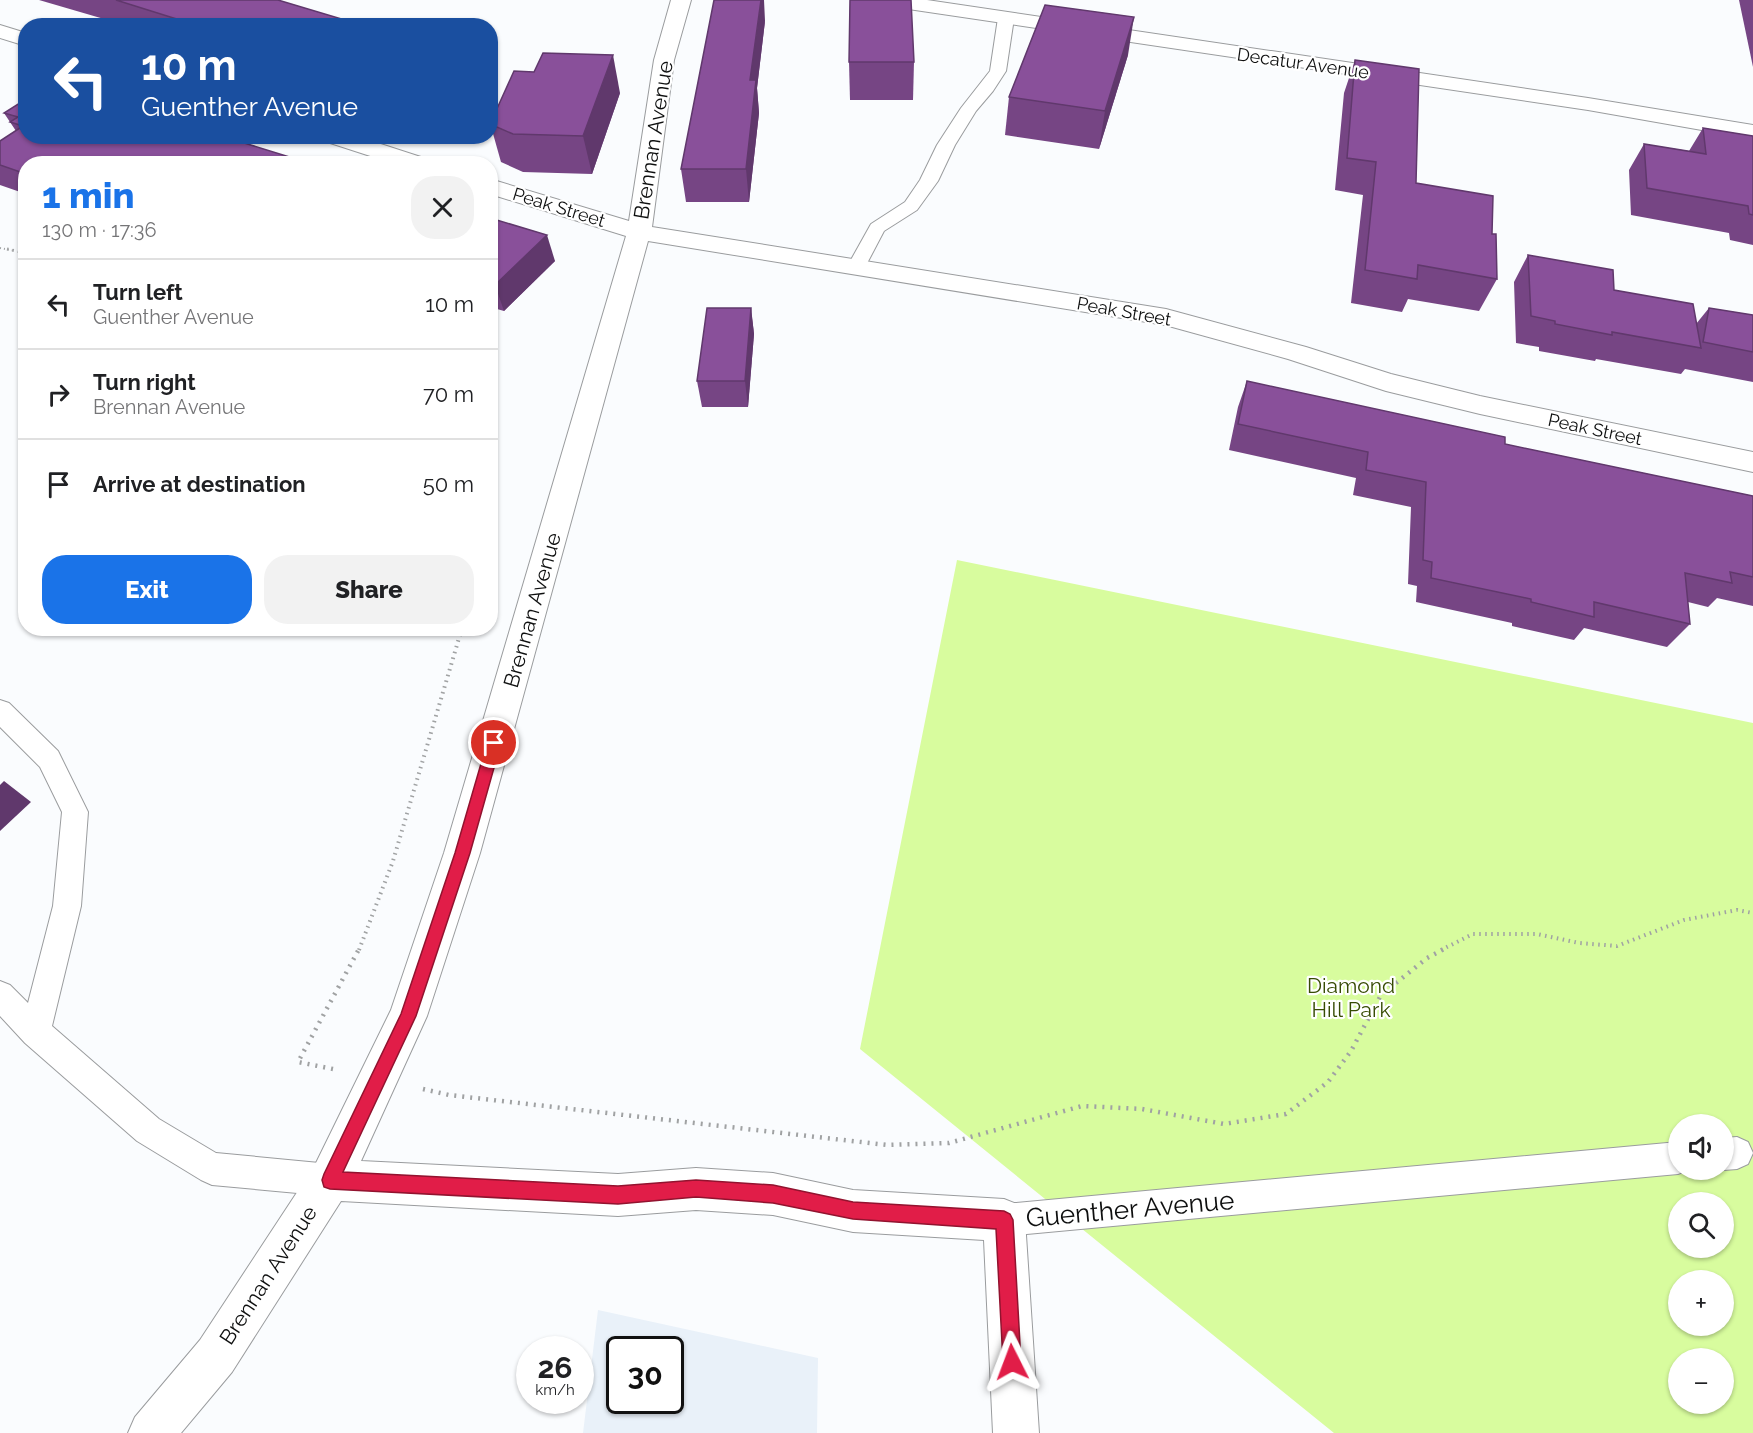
<!DOCTYPE html>
<meta charset="utf-8">
<style>
:root{--surface:#fff;--page:#f2f2f2;--text:#202124;--muted:#757577;--line:#e0e0e0;--accent:#1a73e8}
body{margin:0;font-family:Raleway,sans-serif;background:var(--page);color:var(--text);height:100vh;display:flex;flex-direction:column;font-size:22px;white-space:nowrap}
*{box-sizing:border-box;margin:0}
p{font-size:20px;color:var(--muted)}
.icon{flex:none;width:33px;height:33px;fill:none;stroke:currentColor;stroke-width:2;stroke-linecap:round;stroke-linejoin:round}
.map{position:relative;flex:1;overflow:hidden}
.panel{position:absolute;left:18px;top:156px;width:480px;height:480px;display:flex;flex-direction:column;background:var(--surface);border-radius:24px;box-shadow:0 2px 4px #0004}
.panel>*{flex:none}
.banner{position:absolute;left:18px;top:18px;width:480px;height:126px;border-radius:24px;box-shadow:0 2px 4px #0004;background:#1a4fa0;color:#fff;overflow:hidden}
.controls{position:absolute;left:1668px;top:1114px;display:grid;gap:12px}
.controls a{display:grid;place-items:center;width:66px;height:66px;border-radius:50%;background:var(--surface);box-shadow:0 2px 4px #0004;font-size:30px}
.speed{position:absolute;left:516px;top:1336px;display:flex;gap:12px;font-size:30px;font-weight:700;text-align:center}
.speed>*{display:grid;place-content:center;width:78px;height:78px;border-radius:50%;background:var(--surface);box-shadow:0 2px 4px #0004;line-height:1}
.speed small{font-size:15px;font-weight:400}
.speed .limit{border:3px solid #111;border-radius:9px;background:#fff;color:#111}
.pin{position:absolute;display:grid;place-items:center;width:51px;height:51px;color:#fff;margin:-26px;border:3px solid #fff;border-radius:50%;box-shadow:0 2px 6px #0007}
.me{position:absolute;width:66px;margin:-33px;rotate:357deg;stroke-linejoin:round;filter:drop-shadow(0 0 4px #0008)}
.turn{display:flex;align-items:center;gap:21px;height:126px;padding:0 24px;font-size:27px}
.turn .icon{width:78px;height:78px;stroke-width:2.5}
.turn b{display:block;font-size:42px;line-height:51px}
.round{display:grid;place-items:center;flex:none;width:63px;height:63px;border-radius:24px;background:var(--page)}
.head{display:flex;align-items:center;justify-content:space-between;height:102px;padding:0 24px}
h1{font-size:36px;font-weight:800;line-height:45px;color:var(--accent)}
.primary-button{display:flex;gap:12px;margin-top:auto;padding:12px 24px}
.primary-button a{flex:1;height:69px;border-radius:24px;background:var(--accent);color:#fff;font-size:24px;font-weight:800;line-height:69px;text-align:center}
.primary-button a+a{background:var(--page);color:var(--text)}
ul{padding:0;list-style:none}
li{display:flex;align-items:center;gap:18px;height:90px;padding:0 24px;border-top:2px solid var(--line)}
li div{flex:1}
li b{display:block;font-size:22px}
li em{font-style:normal}
.map>svg:first-child{display:block}
</style>
<div class="map">
<svg width="1753" height="1433" viewBox="0 0 1753 1433">
<rect width="100%" height="100%" fill="#fafcfe"/>
<!-- built -->
<path fill="#e9f1f9" fill-rule="evenodd" d="M 598,1310 L 818,1358 L 817,1433 L 583,1433 ZM 620,1350 L 670,1350 L 670,1401 L 620,1401 Z"/>
<!-- green -->
<path fill="#d8fc9e" fill-rule="evenodd" d="M 957,560 L 1753,723 L 1753,1433 L 1334,1433 L 860,1049 ZM 1678,1125 L 1724,1125 L 1724,1170 L 1678,1170 ZM 1678,1203 L 1724,1203 L 1724,1248 L 1678,1248 ZM 1678,1281 L 1724,1281 L 1724,1326 L 1678,1326 ZM 1678,1359 L 1724,1359 L 1724,1404 L 1678,1404 Z"/>
<g fill="none" stroke-linecap="round" stroke-linejoin="round">
<defs>
<g id="lane">
<polygon points="1006,13 1014,18 1006,71 993,91 976,111 955,145 938,181 917,210 884,231 863,271 849,271 847,267 871,224 905,202 920,180 937,145 961,108 990,71 998,18"/>
<polygon points="0,700 9,703 58,751 88,812 81,906 52,1026 159,1119 216,1153 330,1164 341,1169 346,1180 341,1191 330,1196 212,1185 201,1180 137,1141 25,1043 0,1016 0,981 10,985 28,1003 53,906 62,812 40,767 0,727"/>
<polygon points="1737,1137 1748,1142 1753,1153 1748,1164 1737,1169 1724,1170 1724,1138"/>
<polygon points="1678,1142 1678,1170 1688,1170 1678,1174 1004,1236 992,1232 988,1220 992,1208 1004,1204"/>
</g>
<g id="street">
<polygon points="671,0 691,0 674,60 652,227 1166,309 1306,347 1391,374 1480,396 1753,452 1753,472 1480,414 1386,391 1288,359 1165,325 648,241 480,853 427,1016 361,1161 618,1174 696,1168 773,1173 853,1190 1004,1199 1019,1205 1025,1220 1039,1433 993,1433 984,1240 853,1232 773,1215 696,1210 618,1216 341,1201 232,1372 181,1433 128,1433 135,1417 200,1340 315,1165 391,1010 444,853 626,236 490,194 490,179 629,221 654,60"/>
<polygon points="0,25 26,33 26,46 0,38"/>
<polygon points="321,136 356,136 427,159 430,164 395,164 324,141"/>
</g>
<polygon id="secondary" points="878,0 927,0 1588,98 1753,125 1753,139 1588,110 888,6 881,4"/>
</defs>
<!-- lane casing -->
<use href="#lane" stroke="#9a9c9e" stroke-width="2"/>
<!-- street casing -->
<use href="#street" stroke="#9a9c9e" stroke-width="2"/>
<!-- secondary casing -->
<use href="#secondary" stroke="#9a9c9e" stroke-width="2"/>
<!-- path-far3 -->
<polyline stroke="#a0a2a3" stroke-width="2" stroke-dasharray="1 3" stroke-linecap="butt" points="0,248 15,251"/>
<!-- path-far2 -->
<g stroke="#a0a2a3" stroke-width="3" stroke-dasharray="1.5 4" stroke-linecap="butt">
<polyline points="7,249 26,253"/>
<polyline points="490,457 496,496 490,534"/>
</g>
<!-- path-far1 -->
<g stroke="#a0a2a3" stroke-width="4" stroke-dasharray="1.5 4.5" stroke-linecap="butt">
<polyline points="359,950 393,861 462,628"/>
<polyline points="1441,950 1473,934 1537,934 1579,943 1617,946 1684,920 1737,910 1753,913"/>
</g>
<!-- path -->
<g stroke="#a0a2a3" stroke-width="4.5" stroke-dasharray="2 6" stroke-linecap="butt">
<polyline points="333,1069 298,1062 359,949"/>
<polyline points="423,1089 449,1095 887,1145 949,1143 1082,1106 1142,1109 1224,1124 1286,1114 1328,1082 1351,1051 1381,995 1427,958 1444,949"/>
</g>
<!-- lane -->
<use href="#lane" fill="#fff" fill-rule="evenodd"/>
<!-- street -->
<use href="#street" fill="#fff" fill-rule="evenodd"/>
<!-- secondary -->
<use href="#secondary" fill="#fff" fill-rule="evenodd"/>
</g>
<!-- wall -->
<g fill="#764584">
<polygon points="39,0 278,0 347,26 128,26"/>
<polygon points="1739,0 1753,0 1753,67"/>
<polygon points="765,21 757,88 759,113 749,202 686,202 681,169"/>
<polygon points="1128,55 1099,149 1005,135 1009,97"/>
<polygon points="1355,60 1416,183 1492,234 1497,279 1479,311 1408,299 1402,312 1351,303 1363,195 1335,190 1344,93"/>
<polygon points="849,62 914,62 913,100 850,100"/>
<polygon points="620,93 592,174 523,172 501,162 490,123"/>
<polygon points="4,113 246,136 250,145 26,164 26,194 0,185 0,141 16,131"/>
<polygon points="1703,128 1753,136 1753,245 1730,240 1729,233 1631,215 1629,170 1644,144 1689,151"/>
<polygon points="490,218 555,261 504,311 490,307"/>
<polygon points="1528,255 1696,324 1709,308 1753,315 1753,382 1685,369 1681,374 1596,359 1595,361 1539,351 1539,347 1516,343 1514,282"/>
<polygon points="751,308 754,334 748,407 702,407 697,381"/>
<polygon points="1247,381 1505,444 1753,496 1753,606 1717,598 1708,607 1688,602 1690,624 1667,647 1584,628 1574,640 1512,626 1512,623 1416,602 1417,586 1408,584 1411,507 1353,495 1356,478 1229,450 1238,407"/>
</g>
<!-- shaded-wall -->
<g fill="#60386c">
<polygon points="761,0 764,0 765,21 757,88 759,113 749,202 746,169 750,80"/>
<polygon points="1134,17 1128,55 1099,149 1105,111"/>
<polygon points="345,20 347,26 337,26"/>
<polygon points="613,55 620,93 592,174 583,136"/>
<polygon points="242,136 246,136 256,156 241,142"/>
<polygon points="547,235 555,261 504,311 495,285"/>
<polygon points="751,308 754,334 748,407 745,381"/>
<polygon points="4,781 31,802 0,831 0,785"/>
</g>
<!-- building -->
<g fill="#89509a" stroke="#60386c" stroke-width="1.5">
<polygon points="116,0 278,0 345,20 337,26 199,26"/>
<polygon points="714,0 761,0 750,80 756,80 746,169 681,169"/>
<polygon points="850,0 911,0 914,62 849,62"/>
<polygon points="1045,5 1134,17 1105,111 1009,97"/>
<polygon points="543,53 613,55 583,136 513,134 490,124 514,71 534,72"/>
<polygon points="1355,60 1419,69 1416,183 1493,196 1492,234 1496,234 1497,279 1418,265 1417,279 1365,270 1376,162 1347,158"/>
<polygon points="26,99 26,136 242,136 241,142 312,164 26,164 26,174 0,165 0,141 23,126 10,122 18,117 4,113"/>
<polygon points="1703,128 1753,136 1753,215 1749,214 1748,206 1647,188 1644,144 1706,154"/>
<polygon points="490,218 547,235 495,285 490,283"/>
<polygon points="1528,255 1613,270 1614,290 1693,304 1701,348 1612,332 1612,335 1555,324 1555,321 1531,316"/>
<polygon points="707,308 751,308 745,381 697,381"/>
<polygon points="1709,308 1753,315 1753,352 1703,342"/>
<polygon points="1247,381 1505,437 1505,444 1753,496 1753,577 1730,572 1732,583 1685,573 1690,624 1594,602 1594,617 1531,602 1531,599 1431,578 1432,562 1423,560 1426,482 1366,470 1368,452 1238,424"/>
</g>
<!-- route -->
<polygon fill="#e11d48" stroke="#92132f" stroke-width="1.5" points="494,737 499,739 501,743 470,853 416,1016 343,1172 618,1186 696,1180 773,1185 853,1202 1004,1211 1010,1214 1013,1220 1021,1362 1019,1369 1012,1372 1005,1369 1003,1362 996,1229 853,1219 773,1203 696,1197 618,1204 330,1189 324,1187 322,1180 324,1174 401,1014 455,853 487,743 489,739"/>
<g text-anchor="middle" dominant-baseline="central" stroke-width="4.5" stroke-linejoin="round" paint-order="stroke">
<!-- far-street labels -->
<g font-size="18" fill="#0e0f0f" stroke="#fff">
<text transform="translate(1303 63) rotate(8)">Decatur Avenue</text>
<text transform="translate(559 207) rotate(17)">Peak Street</text>
<text transform="translate(1124 311) rotate(10)">Peak Street</text>
<text transform="translate(1595 429) rotate(12)">Peak Street</text>
</g>
<!-- street labels -->
<g font-size="21" fill="#0e0f0f" stroke="#fff">
<text transform="translate(653 140) rotate(-81)">Brennan Avenue</text>
<text transform="translate(532 610) rotate(-74)">Brennan Avenue</text>
<text transform="translate(268 1275) rotate(-57)">Brennan Avenue</text>
</g>
<!-- park labels -->
<g font-size="21" fill="#374c04" stroke="#fff">
<text x="1351" y="985">Diamond<tspan x="1351" dy="24">Hill Park</tspan></text>
</g>
<!-- near-street labels -->
<g font-size="26" fill="#0e0f0f" stroke="#fff">
<text transform="translate(1130 1209) rotate(-5)">Guenther Avenue</text>
</g>
</g>
</svg>
<div class="controls">
<a><svg class="icon" aria-label="sound" viewBox="0 0 24 24"><path d="M4 9h4l5-4v14l-5-4H4zM17 9q2 3 0 6"/></svg></a>
<a><svg class="icon" aria-label="search" viewBox="0 0 24 24"><circle cx="10" cy="10" r="6"/><path d="M15 15l6 6"/></svg></a>
<a>+</a>
<a>−</a>
</div>
<div class="speed"><div>26<small>km/h</small></div><div class="limit">30</div></div>
<div class="pin" style="left:494px;top:743px;background:#d93025"><svg class="icon" aria-label="arrive" viewBox="0 0 24 24"><path d="M6 21V4h12l-3 4 3 4H6"/></svg></div>
<svg class="me" style="left:1012px;top:1362px" viewBox="-20 -20 40 40"><path d="M0-17L14 15 0 8-14 15z" fill="#e11d48" stroke="#fff" stroke-width="4"/></svg>
<div class="banner">
<div class="turn"><svg class="icon" aria-label="left" viewBox="0 0 24 24"><path d="M17 20v-9H6M10 6l-5 5 5 5"/></svg><div><b>10 m</b>Guenther Avenue</div></div>
</div>
<section class="panel">
<div class="head"><div><h1>1 min</h1><p>130 m · 17:36</p></div><a class="round"><svg class="icon" aria-label="close" viewBox="0 0 24 24"><path d="M6 6l12 12M18 6L6 18"/></svg></a></div>
<ul>
<li><svg class="icon" aria-label="left" viewBox="0 0 24 24"><path d="M17 20v-9H6M10 6l-5 5 5 5"/></svg><div><b>Turn left</b><p>Guenther Avenue</p></div><em>10 m</em></li>
<li><svg class="icon" aria-label="right" viewBox="0 0 24 24"><path d="M7 20v-9h11M14 6l5 5-5 5"/></svg><div><b>Turn right</b><p>Brennan Avenue</p></div><em>70 m</em></li>
<li><svg class="icon" aria-label="arrive" viewBox="0 0 24 24"><path d="M6 21V4h12l-3 4 3 4H6"/></svg><div><b>Arrive at destination</b></div><em>50 m</em></li>
</ul>
<div class="primary-button"><a>Exit</a><a>Share</a></div>
</section>
</div>
